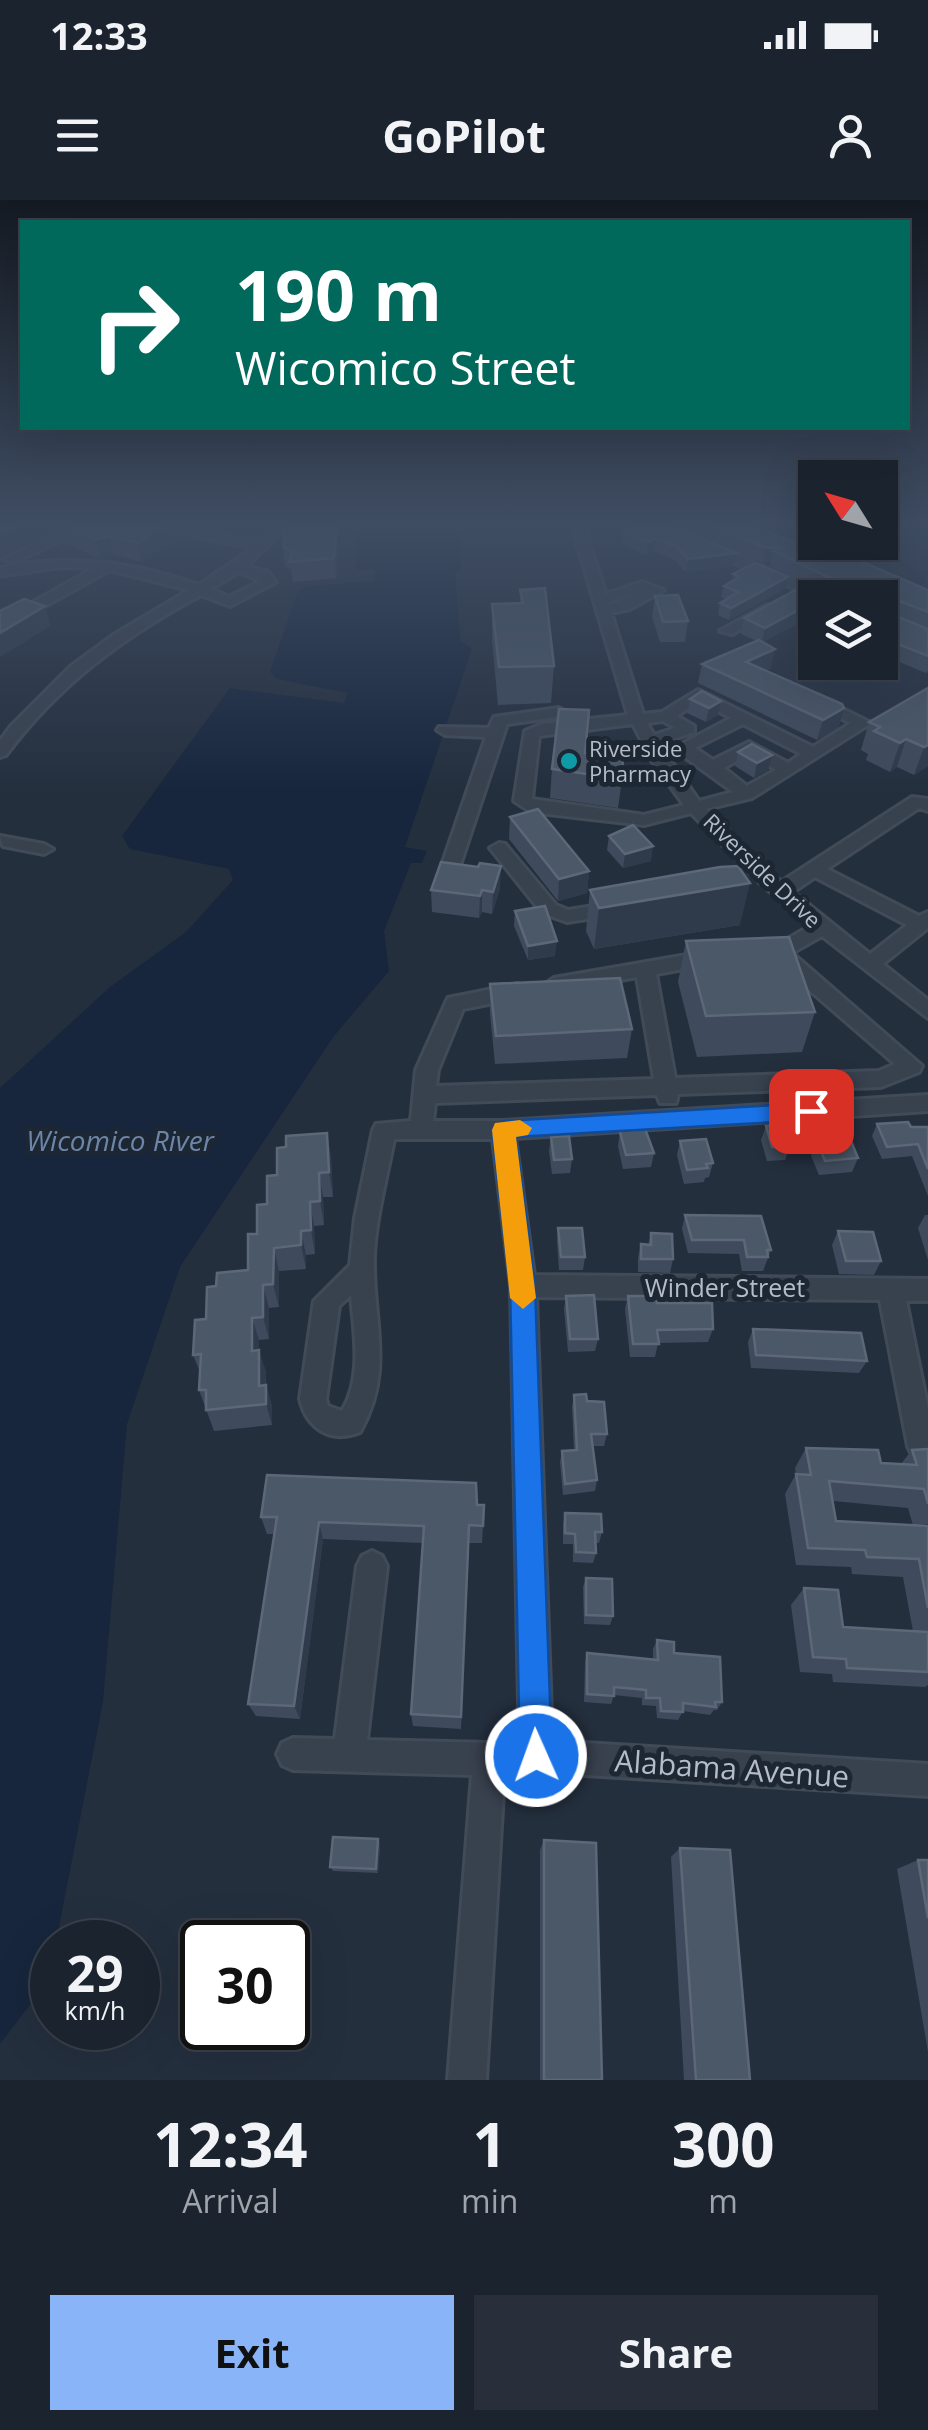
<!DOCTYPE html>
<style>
:root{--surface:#1b232e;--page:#282f3a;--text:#f1f3f6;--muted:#a0a4aa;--line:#39404a;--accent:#8ab4f8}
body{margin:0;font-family:"Open Sans",sans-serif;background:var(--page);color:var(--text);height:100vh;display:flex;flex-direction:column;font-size:38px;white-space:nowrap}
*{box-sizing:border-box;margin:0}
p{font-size:32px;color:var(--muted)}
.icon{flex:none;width:55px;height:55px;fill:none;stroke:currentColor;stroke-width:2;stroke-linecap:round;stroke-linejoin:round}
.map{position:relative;height:1880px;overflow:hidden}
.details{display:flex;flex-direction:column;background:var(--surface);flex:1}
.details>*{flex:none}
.banner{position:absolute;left:20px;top:20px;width:890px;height:210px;border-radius:0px;box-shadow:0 10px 40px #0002,0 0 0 2px var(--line);background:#00695c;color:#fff;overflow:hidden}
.needle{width:65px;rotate:307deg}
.controls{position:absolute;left:798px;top:260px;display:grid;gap:20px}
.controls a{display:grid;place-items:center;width:100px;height:100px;border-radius:0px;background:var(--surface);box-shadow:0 10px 40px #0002,0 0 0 2px var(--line);font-size:50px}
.speed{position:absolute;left:30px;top:1720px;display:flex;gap:20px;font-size:50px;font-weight:700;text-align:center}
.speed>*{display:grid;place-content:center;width:130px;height:130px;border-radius:50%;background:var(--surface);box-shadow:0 10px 40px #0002,0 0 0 2px var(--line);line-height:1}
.speed small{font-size:25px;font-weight:400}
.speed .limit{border:5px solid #111;border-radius:15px;background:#fff;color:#111}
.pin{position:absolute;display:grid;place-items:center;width:85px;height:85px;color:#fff;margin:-42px;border-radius:20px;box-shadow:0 5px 15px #0006}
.me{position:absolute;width:110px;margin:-55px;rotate:358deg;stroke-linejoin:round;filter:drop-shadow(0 0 8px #0008)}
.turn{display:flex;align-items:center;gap:35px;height:210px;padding:0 50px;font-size:45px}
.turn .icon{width:130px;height:130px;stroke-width:2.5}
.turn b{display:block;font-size:70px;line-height:85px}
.eta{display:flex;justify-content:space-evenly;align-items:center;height:170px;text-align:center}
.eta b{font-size:60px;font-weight:700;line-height:70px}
.button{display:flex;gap:20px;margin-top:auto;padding:20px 50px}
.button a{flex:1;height:115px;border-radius:0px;background:var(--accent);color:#111;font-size:40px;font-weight:700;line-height:115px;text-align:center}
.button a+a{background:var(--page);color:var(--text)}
.status{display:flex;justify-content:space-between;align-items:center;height:70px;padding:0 50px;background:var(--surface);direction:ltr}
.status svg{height:28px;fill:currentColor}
header{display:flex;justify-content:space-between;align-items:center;height:130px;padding:0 50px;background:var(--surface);font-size:45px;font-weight:700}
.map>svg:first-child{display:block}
</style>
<div class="status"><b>12:33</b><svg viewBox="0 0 49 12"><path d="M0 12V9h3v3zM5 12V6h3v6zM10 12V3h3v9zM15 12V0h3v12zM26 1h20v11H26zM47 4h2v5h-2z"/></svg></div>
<header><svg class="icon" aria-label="menu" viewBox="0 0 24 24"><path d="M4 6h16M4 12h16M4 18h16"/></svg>GoPilot<svg class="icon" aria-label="person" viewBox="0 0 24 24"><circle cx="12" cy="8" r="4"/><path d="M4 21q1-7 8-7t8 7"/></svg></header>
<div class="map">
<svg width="928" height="1880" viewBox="0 0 928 1880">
<rect width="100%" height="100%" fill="#242f3e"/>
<!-- water -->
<polygon fill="#17263c" points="357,327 460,328 461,370 455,372 460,440 472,449 405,647 427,651 422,663 411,663 384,731 389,771 334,836 180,1067 127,1224 103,1502 56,1742 52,1742 49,1780 0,1844 0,888 110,787 186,732 233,680 229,669 130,649 122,636 230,488 344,503 348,493 277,479 270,472 298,391 308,386 375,381 375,369 356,370"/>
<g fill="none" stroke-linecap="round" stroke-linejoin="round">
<defs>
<g id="minor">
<polygon points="74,327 91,327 15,362 3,359"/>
<path d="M 148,327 L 177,327 L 260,341 L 273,327 L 286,327 L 247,366 L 268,372 L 276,382 L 230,406 L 201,395 C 124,436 58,485 6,555 L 0,557 L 0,541 L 11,526 L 70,467 L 115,434 L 189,390 L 110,370 L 0,431 L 0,421 L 94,368 L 59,367 L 0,376 L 0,368 C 69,353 132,362 199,385 L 253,348 ZM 239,372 L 261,381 L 229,397 L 211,389 Z"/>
<path d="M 572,327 L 584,327 L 606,394 L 642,382 L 664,390 L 630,409 L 611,413 L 643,514 L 662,512 L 698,490 L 813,547 L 851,523 L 810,504 L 810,498 L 820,498 L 871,523 L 752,598 L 706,609 L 781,682 L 912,597 L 928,599 L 928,611 L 919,608 L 827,669 L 919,716 L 928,712 L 928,728 L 883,764 L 928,800 L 928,818 L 822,736 L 792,753 L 922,866 L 919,872 L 881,887 L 678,894 L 676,903 L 660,903 L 657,895 L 435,903 L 433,921 L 503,921 L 928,895 L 928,911 L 515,938 L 534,1075 L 928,1079 L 928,1101 L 906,1101 L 928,1209 L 928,1257 L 922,1259 L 912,1255 L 908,1246 L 880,1100 L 536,1097 L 552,1541 L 928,1564 L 928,1596 L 536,1572 L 525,1567 L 520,1556 L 511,1086 L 493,939 L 394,939 C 387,977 376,1016 374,1055 C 372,1121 395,1170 360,1232 C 330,1244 307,1228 300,1199 L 314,1101 L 350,1065 L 355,1018 L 373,930 L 376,924 L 411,921 L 416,870 L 448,798 L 518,784 L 528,791 L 518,798 L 463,809 L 438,870 L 436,886 L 654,879 L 637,777 L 554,792 L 544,785 L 554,778 L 710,751 L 720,758 L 717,763 L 656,774 L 675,878 L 879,871 L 895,864 L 769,755 L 766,750 L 769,745 L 779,744 L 810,726 L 759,682 L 691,613 L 644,625 L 531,612 L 514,601 L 525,531 L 542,524 L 628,515 ZM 645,391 L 609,405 L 609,402 ZM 699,501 L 731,518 L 665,553 L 673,558 L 682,555 L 733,592 L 699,601 L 659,544 L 694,532 L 694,526 L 677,516 ZM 663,521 L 675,528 L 654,535 L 647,523 ZM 633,524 L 652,561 L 684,605 L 644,615 L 532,599 L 539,536 ZM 743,524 L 801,554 L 788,563 L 749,542 L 713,560 L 695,548 ZM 749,554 L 776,570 L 747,586 L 724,568 ZM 815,677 L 907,725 L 870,754 L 793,692 ZM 351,1095 C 354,1132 363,1177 342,1211 L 328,1206 L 326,1199 L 339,1106 Z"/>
<polygon points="652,327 669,327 836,398 816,398"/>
<polygon points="767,405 772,406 772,412 732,434 720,431"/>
<polygon points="559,508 567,513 565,516 507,524 460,665 451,671 445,669 442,665 486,537 445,535 437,530 439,527 489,528 494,517"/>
<polygon points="0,636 44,644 53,649 44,654 3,646"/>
<polygon points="499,643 505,644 556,705 568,710 614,703 623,709 614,715 567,722 542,713 490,648"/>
<polygon points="372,1351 382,1356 387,1366 367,1540 489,1543 500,1548 505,1559 486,1880 448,1880 472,1575 293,1570 282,1565 277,1554 282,1543 293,1538 335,1539 357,1366 362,1356"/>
</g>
</defs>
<!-- minor casing -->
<use href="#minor" stroke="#414a57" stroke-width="6"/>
<!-- minor -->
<use href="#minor" fill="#38414e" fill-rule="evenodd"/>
</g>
<!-- wall -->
<g fill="#3f4b5c">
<polygon points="0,327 171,327 174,342 142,362 114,355 101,359 65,343 61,329"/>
<polygon points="337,327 338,346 336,378 293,382 291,370 285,366 283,346"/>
<polygon points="632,327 755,327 928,390 928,471 926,473 880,454 880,398 815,398 815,428 800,422 763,442 771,468 766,470 839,527 817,540 698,483 702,464 757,441 741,434 744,418 807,384 770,366 771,362 763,363 681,330 734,366 686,372 675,360 654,351 646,355 622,344 623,331"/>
<polygon points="733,374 786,388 729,420 718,415 720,403 726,399 721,397 724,386 732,381"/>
<polygon points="520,390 554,466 551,503 498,505 492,440 492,404 520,403"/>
<polygon points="655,396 688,421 685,442 660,442 652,417"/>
<polygon points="928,488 928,566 914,575 897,567 890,572 866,560 868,554 861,550 869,522"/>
<polygon points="690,499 721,501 718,515 706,522 687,513"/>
<polygon points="738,552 768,570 754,578 735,566"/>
<polygon points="585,553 622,579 618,608 550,598 552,569"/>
<polygon points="510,617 589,671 587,693 558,701 509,639"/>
<polygon points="609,636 651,661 623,668 607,650"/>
<polygon points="500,688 492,714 482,712 479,718 432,712 431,690"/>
<polygon points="590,690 740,725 594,749 586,731"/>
<polygon points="515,711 555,756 528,760 514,726"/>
<polygon points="686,741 815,812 802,852 697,857 678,782"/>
<polygon points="490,784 632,829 627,858 495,864 490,813"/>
<polygon points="877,924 928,927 928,996 912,956 882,959 872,936"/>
<polygon points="766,926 790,946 785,960 767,961 761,940"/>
<polygon points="620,932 654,953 651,967 623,969 618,946"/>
<polygon points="327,933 331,958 333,997 323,997 324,1025 314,1026 315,1054 306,1055 306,1069 279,1071 279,1107 269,1108 269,1139 259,1140 258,1150 266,1172 266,1185 272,1206 272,1225 214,1231 199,1190 200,1172 193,1155 216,1086 248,1070 257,1034 286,947"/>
<polygon points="551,937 572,959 570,973 552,974 549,951"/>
<polygon points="680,941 713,963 709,977 705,978 704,982 684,984 677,955"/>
<polygon points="817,942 858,958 852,972 819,975 811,956"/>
<polygon points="685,1015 771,1050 763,1071 742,1071 739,1054 688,1053 682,1029"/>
<polygon points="925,1015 928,1015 928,1060 918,1028"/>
<polygon points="558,1028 585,1057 583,1070 559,1070 557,1042"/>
<polygon points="838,1031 881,1061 874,1075 839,1074 832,1045"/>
<polygon points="651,1033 673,1059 670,1073 638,1072 638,1058 641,1044 648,1045"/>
<polygon points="566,1096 598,1139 595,1151 568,1152 564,1109"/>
<polygon points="628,1096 657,1103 713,1129 708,1142 658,1143 655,1157 630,1157 625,1109"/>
<polygon points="753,1129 867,1161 859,1173 751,1168 748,1142"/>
<polygon points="574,1195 587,1201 607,1234 604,1246 593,1246 597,1280 595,1291 563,1295 560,1262 562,1251 574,1250 572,1207"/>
<polygon points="806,1248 881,1263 901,1264 912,1250 928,1249 928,1324 913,1325 908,1308 833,1301 836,1321 928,1326 928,1485 925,1487 833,1482 832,1474 800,1472 791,1405 804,1388 843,1427 913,1431 903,1377 852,1374 851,1367 796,1365 785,1294 796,1274 795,1268"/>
<polygon points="484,1305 482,1343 469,1343 461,1529 413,1526 411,1514 423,1343 323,1339 300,1519 256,1516 248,1504 274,1334 267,1334 261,1317"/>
<polygon points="565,1313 602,1332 599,1343 595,1343 596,1353 593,1363 573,1362 573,1344 563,1344 563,1324"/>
<polygon points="586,1378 613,1416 610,1425 584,1424 583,1387"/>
<polygon points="657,1440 674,1453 722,1502 717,1510 714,1510 710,1515 683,1511 678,1520 657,1518 656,1506 642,1505 642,1498 614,1495 611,1504 584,1502 585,1462 587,1453 653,1460 653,1449"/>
<polygon points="378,1639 380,1644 378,1673 333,1671 330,1667"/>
<polygon points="544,1640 602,1880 540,1880 540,1650"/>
<polygon points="680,1648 750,1880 684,1880 671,1657"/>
<polygon points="918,1660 928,1660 928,1852 897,1669"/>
</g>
<!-- shaded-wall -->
<g fill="#2f3b4b">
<polygon points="17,327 61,327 61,329 0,356 0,334"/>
<polygon points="164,327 171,327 174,342 142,362 138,343"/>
<polygon points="337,327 338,346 336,378 334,358"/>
<polygon points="109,336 114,355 101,359 96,340"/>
<polygon points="656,338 654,351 646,355 648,342"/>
<polygon points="783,347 773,351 771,362 763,363 766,348"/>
<polygon points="737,353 734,366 686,372 688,359"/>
<polygon points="788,377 786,388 729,420 731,408"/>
<polygon points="45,406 51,426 0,457 0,433"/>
<polygon points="804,407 800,422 762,443 765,428"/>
<polygon points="775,449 771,468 742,481 746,462"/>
<polygon points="721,501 718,515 706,522 709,508"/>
<polygon points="844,508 839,527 817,540 823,520"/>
<polygon points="906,539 897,567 890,572 900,543"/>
<polygon points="928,545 928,566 914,575 924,547"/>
<polygon points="772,555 768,570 754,578 757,563"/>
<polygon points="653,646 651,661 623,668 625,654"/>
<polygon points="501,666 500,688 492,714 493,692"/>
<polygon points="589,671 587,693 558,701 559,679"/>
<polygon points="750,683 740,725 594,749 599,708"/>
<polygon points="482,690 482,712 479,718 480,696"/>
<polygon points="557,741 555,756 528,760 528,746"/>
<polygon points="327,933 331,958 333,997 329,972"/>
<polygon points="319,973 323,997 324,1025 320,1001"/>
<polygon points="310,1002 314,1026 315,1054 311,1030"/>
<polygon points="301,1031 306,1055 306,1069 301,1045"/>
<polygon points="274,1048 279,1071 279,1107 273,1084"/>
<polygon points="263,1085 269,1108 269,1139 263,1117"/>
<polygon points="252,1118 259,1140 258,1173 252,1151"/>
<polygon points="259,1150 266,1172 265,1207 259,1186"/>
<polygon points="266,1185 272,1206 272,1225 266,1204"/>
<polygon points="319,1322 323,1339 300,1519 294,1506"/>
<polygon points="378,1639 380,1644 378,1673 376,1669"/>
</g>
<!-- building -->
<g fill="#4b5868" stroke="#5c6777" stroke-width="2.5">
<polygon points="0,327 17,327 0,334"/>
<polygon points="66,327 164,327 138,343 109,336 96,340"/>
<polygon points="285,327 337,327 334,358 290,362 292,352 283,346"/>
<polygon points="632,327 675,327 737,353 688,359 677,347 656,338 648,342 623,331"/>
<polygon points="713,327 755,327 798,343 807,338 928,390 928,412 886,396 881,399 881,410 928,429 928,456 880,437 880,398 815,398 815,412 804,407 765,428 744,418 810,382 843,384 773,351 783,347 766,348"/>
<polygon points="755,363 788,377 731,408 720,403 738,392 724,386 739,377 733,374"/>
<polygon points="545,388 554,466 499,467 492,404 523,403 520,390"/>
<polygon points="678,395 688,421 663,422 655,396"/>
<polygon points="24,399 45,406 0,433 0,411"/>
<polygon points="759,440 775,449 746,462 842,504 844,508 823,520 702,464"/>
<polygon points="928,488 928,545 924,547 906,539 900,543 874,531 880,527 869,522"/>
<polygon points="702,491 721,501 709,508 690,499"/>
<polygon points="559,509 589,510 585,553 623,556 622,579 552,569"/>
<polygon points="752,544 772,555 757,563 738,552"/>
<polygon points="538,609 589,671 559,679 510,617"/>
<polygon points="633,625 653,646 625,654 609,636"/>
<polygon points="441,662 478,667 480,663 501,666 493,692 482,690 480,696 431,690"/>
<polygon points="738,666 750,683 599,708 590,690 720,667"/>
<polygon points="545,706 557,741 528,746 515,711"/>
<polygon points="789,737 815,812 706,816 686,741"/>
<polygon points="620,778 632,829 496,836 490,784"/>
<polygon points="908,922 911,927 928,927 928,969 918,944 887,947 877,924"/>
<polygon points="784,925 790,946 772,947 766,926"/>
<polygon points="644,926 654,953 626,955 620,932 625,928"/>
<polygon points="327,933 329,972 319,973 320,1001 310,1002 311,1030 301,1031 301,1045 274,1048 273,1084 263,1085 263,1117 252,1118 252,1151 259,1150 259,1186 266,1185 266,1204 206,1210 206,1190 199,1190 201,1154 193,1155 195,1120 206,1119 207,1087 216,1086 217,1073 248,1070 248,1034 257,1034 257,1005 267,1004 267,976 277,975 277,948 286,947 286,936"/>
<polygon points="569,936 572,959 554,960 551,937"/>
<polygon points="706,939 713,963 706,964 708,968 687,970 680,941"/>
<polygon points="851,941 858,958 825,961 817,942"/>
<polygon points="685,1015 761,1016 771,1050 767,1050 768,1057 747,1057 744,1040 692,1040"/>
<polygon points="558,1028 582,1028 585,1057 561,1057"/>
<polygon points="838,1031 873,1032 881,1061 846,1061"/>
<polygon points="651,1033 672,1034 673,1059 641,1059 641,1044 651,1045"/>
<polygon points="594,1095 598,1139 570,1139 566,1096"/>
<polygon points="628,1096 656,1096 657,1103 712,1103 713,1129 657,1130 659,1144 633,1144"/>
<polygon points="753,1129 861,1133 867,1161 756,1155"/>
<polygon points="586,1194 587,1201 604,1202 607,1234 591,1234 597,1280 565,1284 562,1251 577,1250 574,1195"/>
<polygon points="806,1248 878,1250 881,1263 917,1265 912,1250 928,1249 928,1304 924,1289 829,1281 836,1321 928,1326 928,1408 919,1359 867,1357 865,1350 808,1348 796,1274 811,1275"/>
<polygon points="267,1275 476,1283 477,1305 484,1305 483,1326 469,1325 461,1517 411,1514 424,1326 319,1322 294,1506 248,1504 277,1317 261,1317"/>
<polygon points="565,1313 601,1314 602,1332 595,1332 596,1353 576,1352 575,1334 565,1333"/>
<polygon points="586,1378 612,1379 613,1416 586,1415"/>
<polygon points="804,1388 838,1390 843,1427 928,1432 928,1472 847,1468 846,1459 813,1457"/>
<polygon points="657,1440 674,1442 674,1453 720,1457 722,1502 715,1502 716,1507 683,1503 683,1512 661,1511 660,1498 646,1498 646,1490 614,1487 614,1496 587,1494 587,1453 658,1460"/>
<polygon points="333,1637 378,1639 376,1669 330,1667"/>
<polygon points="544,1640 596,1643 602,1880 544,1880"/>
<polygon points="680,1648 730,1650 750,1880 696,1880"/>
<polygon points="918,1660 928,1660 928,1718"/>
</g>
<!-- sky -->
<linearGradient id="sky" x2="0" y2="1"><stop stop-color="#141a22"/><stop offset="0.55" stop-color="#3f4d63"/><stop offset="1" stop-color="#3f4d63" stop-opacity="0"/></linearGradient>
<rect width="928" height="590" fill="url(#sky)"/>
<!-- route -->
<polygon fill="#1a73e8" stroke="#114b97" stroke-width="2.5" points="811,903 822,911 811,920 516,937 535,1086 552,1556 548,1567 536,1572 524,1567 520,1556 510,1086 492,930 503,921"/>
<!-- slow -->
<polygon fill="#f59e0b" points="520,920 532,928 528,935 516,937 536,1098 523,1109 510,1098 492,930 495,923"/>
<!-- markers -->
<circle fill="#0f9aa8" stroke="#1d2633" stroke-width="4" cx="569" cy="561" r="10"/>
<g text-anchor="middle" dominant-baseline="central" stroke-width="10" stroke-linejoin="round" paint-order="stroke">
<!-- far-poi labels -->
<g font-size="22" fill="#b4bcc9" stroke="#1d2633" text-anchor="start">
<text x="589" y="548">Riverside<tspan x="589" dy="25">Pharmacy</tspan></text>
</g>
<!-- far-street labels -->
<g font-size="22" fill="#b4bcc9" stroke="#1d2633">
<text transform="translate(763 670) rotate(44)">Riverside Drive</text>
</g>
<!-- street labels -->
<g font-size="25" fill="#b4bcc9" stroke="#1d2633">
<text x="725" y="1087">Winder Street</text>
</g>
<!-- water labels -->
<g font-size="28" font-style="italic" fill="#6d86a8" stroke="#1d2633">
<text x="120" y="940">Wicomico River</text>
</g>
<!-- near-street labels -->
<g font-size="30" fill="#b4bcc9" stroke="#1d2633">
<text transform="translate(732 1568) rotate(4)">Alabama Avenue</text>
</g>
</g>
</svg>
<div class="controls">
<a><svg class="needle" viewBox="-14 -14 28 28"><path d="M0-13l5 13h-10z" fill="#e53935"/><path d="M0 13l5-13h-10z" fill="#a0a4aa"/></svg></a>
<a><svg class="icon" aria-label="layers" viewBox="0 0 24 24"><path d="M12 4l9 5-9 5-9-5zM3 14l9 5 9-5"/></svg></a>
</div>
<div class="speed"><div>29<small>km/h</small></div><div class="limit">30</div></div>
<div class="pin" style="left:811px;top:911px;background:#d93025"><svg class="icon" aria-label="arrive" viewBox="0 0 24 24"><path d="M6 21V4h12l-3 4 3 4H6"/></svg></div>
<svg class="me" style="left:536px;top:1556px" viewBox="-20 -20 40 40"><circle r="17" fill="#1a73e8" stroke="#fff" stroke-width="3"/><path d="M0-11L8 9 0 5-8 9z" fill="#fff"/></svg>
<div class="banner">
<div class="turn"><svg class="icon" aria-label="right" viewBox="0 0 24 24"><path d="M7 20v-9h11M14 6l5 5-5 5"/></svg><div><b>190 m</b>Wicomico Street</div></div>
</div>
</div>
<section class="details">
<div class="eta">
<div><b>12:34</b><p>Arrival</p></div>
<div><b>1</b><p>min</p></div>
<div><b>300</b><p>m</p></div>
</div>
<div class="button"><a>Exit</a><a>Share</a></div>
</section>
